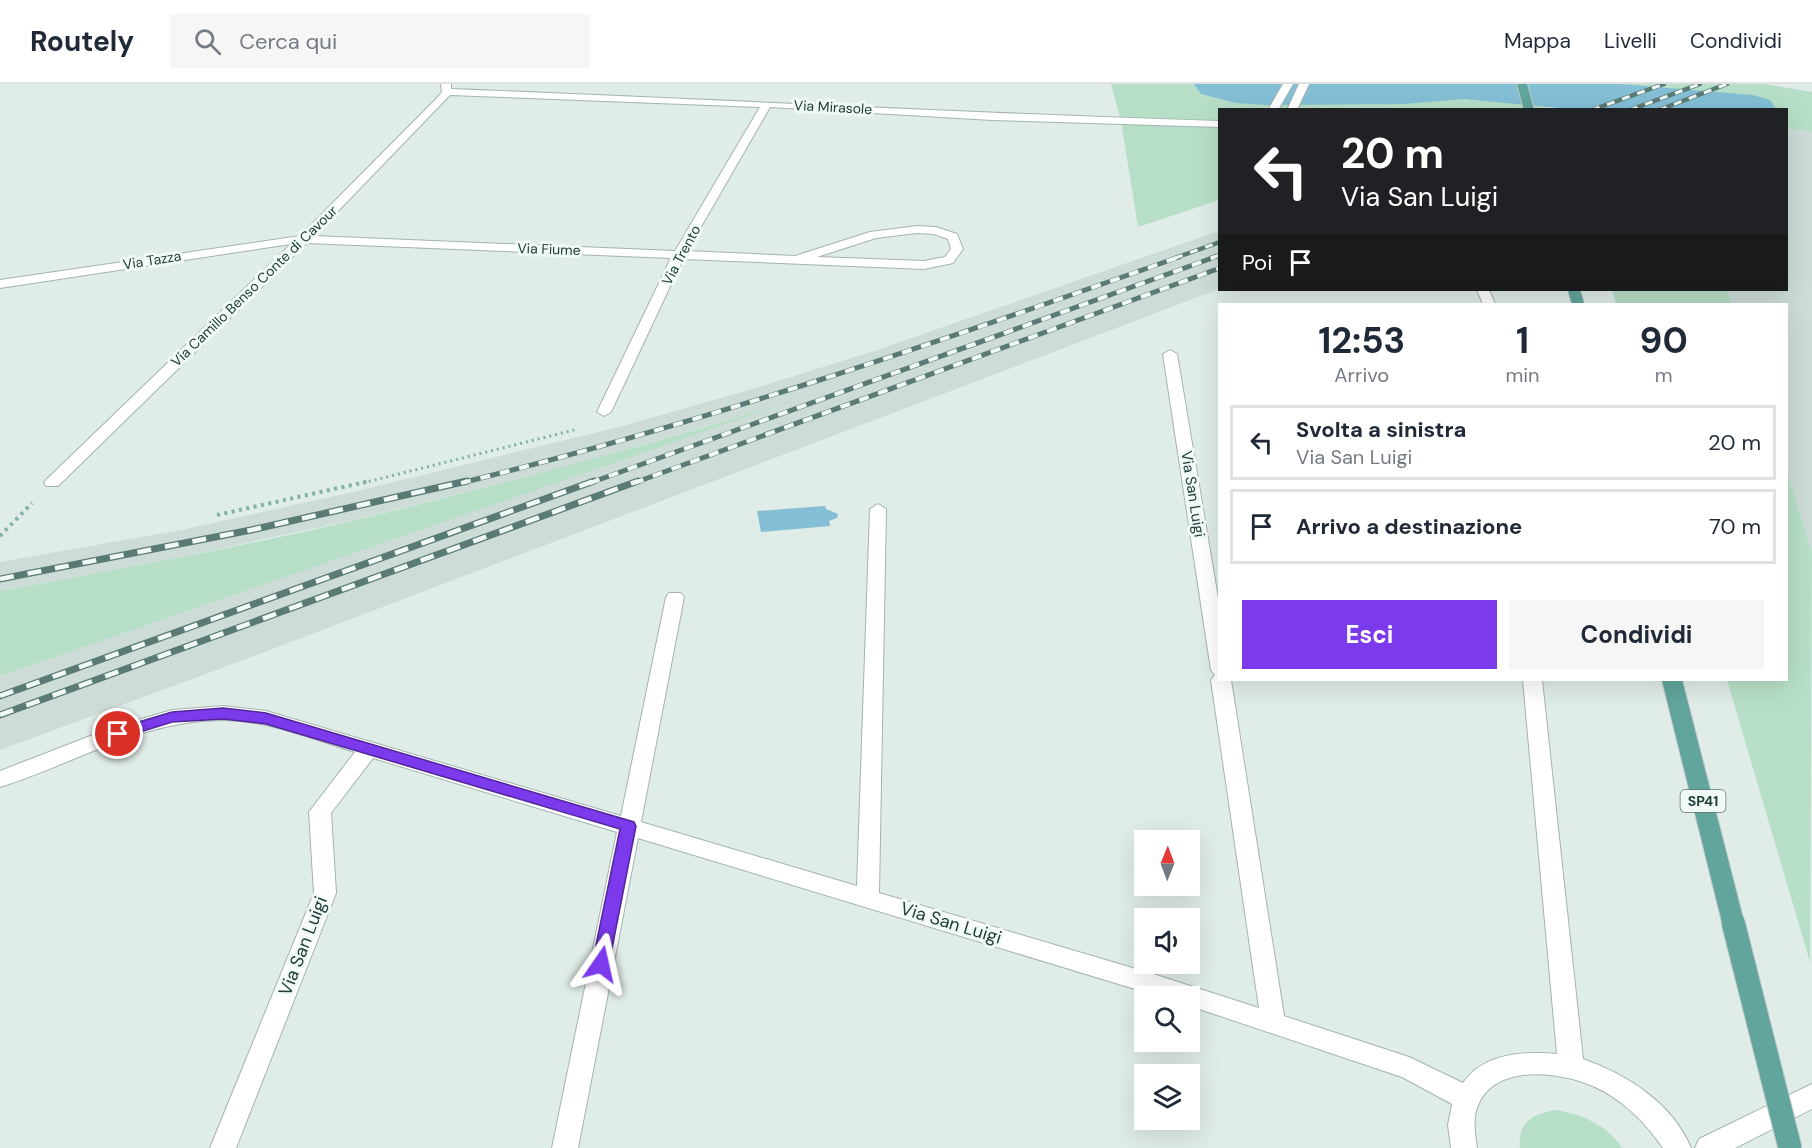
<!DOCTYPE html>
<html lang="it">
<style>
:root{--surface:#fff;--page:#f6f6f7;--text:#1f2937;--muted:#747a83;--line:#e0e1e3;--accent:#7c3aed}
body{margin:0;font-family:"DM Sans",sans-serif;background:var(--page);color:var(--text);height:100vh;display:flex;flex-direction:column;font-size:22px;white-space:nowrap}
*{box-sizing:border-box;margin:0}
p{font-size:20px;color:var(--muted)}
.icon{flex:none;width:33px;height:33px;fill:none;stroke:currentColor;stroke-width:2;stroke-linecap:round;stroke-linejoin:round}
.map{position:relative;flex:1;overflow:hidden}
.drawer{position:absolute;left:1218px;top:219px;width:570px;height:378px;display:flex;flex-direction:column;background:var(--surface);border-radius:0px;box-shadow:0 6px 24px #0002}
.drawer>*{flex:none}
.guide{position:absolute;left:1218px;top:24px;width:570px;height:183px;border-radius:0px;box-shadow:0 6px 24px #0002;background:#202124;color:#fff;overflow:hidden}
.needle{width:39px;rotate:1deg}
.tools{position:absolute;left:1134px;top:746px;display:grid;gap:12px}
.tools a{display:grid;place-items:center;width:66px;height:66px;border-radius:0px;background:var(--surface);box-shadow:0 6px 24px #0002;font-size:30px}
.pin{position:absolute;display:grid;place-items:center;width:51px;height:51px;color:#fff;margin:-26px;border:3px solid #fff;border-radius:50%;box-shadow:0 2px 6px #0007}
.me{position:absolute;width:66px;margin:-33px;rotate:11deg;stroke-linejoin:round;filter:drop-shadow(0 0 4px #0008)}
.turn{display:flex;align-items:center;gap:21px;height:126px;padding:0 24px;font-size:27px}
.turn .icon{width:78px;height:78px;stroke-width:2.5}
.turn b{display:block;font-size:42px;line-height:51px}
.then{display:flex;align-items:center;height:57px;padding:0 24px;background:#0003;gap:12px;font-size:22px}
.eta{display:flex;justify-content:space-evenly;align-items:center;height:102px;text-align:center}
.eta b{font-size:36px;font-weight:700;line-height:42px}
.button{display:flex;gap:12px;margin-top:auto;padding:12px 24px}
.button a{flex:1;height:69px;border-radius:0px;background:var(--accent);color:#fff;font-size:24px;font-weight:700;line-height:69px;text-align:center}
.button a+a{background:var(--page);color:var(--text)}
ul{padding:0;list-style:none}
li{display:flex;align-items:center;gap:18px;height:75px;margin:0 12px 9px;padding:0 12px;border:3px solid var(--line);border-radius:0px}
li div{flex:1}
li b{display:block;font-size:22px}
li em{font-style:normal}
header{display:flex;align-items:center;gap:36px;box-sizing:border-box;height:84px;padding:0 30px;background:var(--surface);border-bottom:2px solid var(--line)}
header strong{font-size:28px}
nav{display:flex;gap:33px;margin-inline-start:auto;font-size:21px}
.search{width:420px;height:54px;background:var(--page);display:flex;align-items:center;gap:15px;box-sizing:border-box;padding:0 21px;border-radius:0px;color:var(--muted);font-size:22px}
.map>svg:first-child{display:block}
</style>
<header>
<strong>Routely</strong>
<div class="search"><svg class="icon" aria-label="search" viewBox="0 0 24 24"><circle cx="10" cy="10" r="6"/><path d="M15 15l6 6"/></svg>Cerca qui</div>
<nav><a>Mappa</a><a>Livelli</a><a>Condividi</a></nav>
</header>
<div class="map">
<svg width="1812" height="1064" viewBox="0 0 1812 1064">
<rect width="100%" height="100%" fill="#e0ece8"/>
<!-- built -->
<g fill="#cedcd8">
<polygon points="1787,43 1812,46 1812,467 1787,388 1786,220 1732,220 1727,206 1786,206"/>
<polygon points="1219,147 1219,205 230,581 0,666 0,592 773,323 552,387 358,435 172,475 0,507 0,478 181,446 353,408 619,343 752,305 874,267"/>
</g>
<!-- green -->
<g fill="#b7dfc7">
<polygon points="1111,0 1764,0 1812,8 1812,48 1787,44 1786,26 1558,26 1553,23 1524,26 1220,26 1219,116 1138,143 1121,37"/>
<polygon points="1612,206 1727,206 1732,220 1616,220"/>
<path d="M 798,315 L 0,592 L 0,507 C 120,485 241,463 360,435 C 508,399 653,360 798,315 Z"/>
<polygon points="1787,388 1812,467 1810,878 1727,596 1786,596"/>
<path d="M 1556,1026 C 1581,1030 1608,1041 1622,1064 L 1520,1064 C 1517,1039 1534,1029 1556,1026 Z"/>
</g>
<!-- water -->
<polygon fill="#84bfd6" points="825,422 826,425 838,430 837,434 829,437 830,442 761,448 757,427"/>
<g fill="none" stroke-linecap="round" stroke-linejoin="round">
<!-- river -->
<polygon fill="#84bfd6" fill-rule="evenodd" points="1194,0 1621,0 1753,11 1770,16 1777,26 1580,26 1464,15 1404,20 1265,21 1236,19 1201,10"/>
<defs>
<g id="minor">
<path d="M 441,0 L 451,0 L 451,5 C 708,15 963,29 1220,37 L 1220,43 L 992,36 L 770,23 L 687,167 L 795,172 L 870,148 L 917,142 L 936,143 L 957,150 L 963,165 L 953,179 L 924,185 L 683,175 L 611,328 L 604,332 L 597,328 L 671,174 L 307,159 L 58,402 L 46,402 L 44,399 L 46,396 L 291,160 L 0,204 L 0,196 L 300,152 L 435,16 L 442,8 ZM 450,11 L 760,23 L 675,167 L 314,152 ZM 917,149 L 934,150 L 948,155 L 951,165 L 945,173 L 924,177 L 817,173 L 876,154 Z"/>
<polygon points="1283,0 1293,0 1278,26 1268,26"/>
<polygon points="1299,0 1309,0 1297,26 1287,26"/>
<polygon points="1477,206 1489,206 1495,220 1483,220"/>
<path d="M 1170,266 L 1177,270 L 1220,526 L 1220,596 L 1231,596 L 1284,932 L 1409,973 L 1463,999 C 1483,969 1525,967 1557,970 L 1523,596 L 1542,596 L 1583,975 C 1628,991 1672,1019 1691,1064 L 1663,1064 C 1646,1039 1623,1016 1595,1003 C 1562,988 1498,979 1479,1019 C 1472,1033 1475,1049 1477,1064 L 1451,1064 L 1448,1041 L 1452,1020 L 1402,993 L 1190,922 L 1190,912 L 1158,912 L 638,754 L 578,1064 L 552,1064 L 617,748 L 373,674 L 331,729 L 336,809 L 236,1064 L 210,1064 L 314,809 L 309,728 L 355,668 C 313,655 268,636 222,636 C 142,636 74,680 0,703 L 0,687 L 111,644 L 172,626 L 223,622 L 266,627 L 621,732 L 666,513 L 669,509 L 681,509 L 684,513 L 641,738 L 857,802 L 870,425 L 878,420 L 886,425 L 879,809 L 1153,890 L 1259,924 L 1211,596 L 1215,591 L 1211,586 L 1163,270 Z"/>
<polygon points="1812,1000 1812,1025 1735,1064 1695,1064 1699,1055"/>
</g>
<g id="major">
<polygon points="1517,0 1527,0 1534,26 1524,26"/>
<polygon points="1568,206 1580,206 1584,220 1572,220"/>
<polygon points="1662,596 1682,596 1744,838 1741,845 1733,847 1725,845 1722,838"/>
</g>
</defs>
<!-- minor casing -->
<use href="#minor" stroke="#a3b4b0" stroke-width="2"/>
<!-- major casing -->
<use href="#major" stroke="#c1c9c8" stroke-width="2"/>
<!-- path-far1 -->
<polyline stroke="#7eb2a8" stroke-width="3" stroke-dasharray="2 4" stroke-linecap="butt" points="363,399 578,345"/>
<!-- path -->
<g stroke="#7eb2a8" stroke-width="4" stroke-dasharray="3 4.5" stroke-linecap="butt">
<polyline points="217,431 370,397"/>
<polyline points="0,452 32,419"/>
</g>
<!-- minor -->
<use href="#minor" fill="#fff" fill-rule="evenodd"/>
<!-- major -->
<use href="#major" fill="#61a59c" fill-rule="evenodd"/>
<defs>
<g id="rail-far2">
<polyline points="1592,26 1664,0"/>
<polyline points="1630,26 1700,0"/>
<polyline points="1659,26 1727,0"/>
<polyline points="1175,174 1220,158"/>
<polyline points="1211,174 1220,171"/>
</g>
<g id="rail-far1">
<path d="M 461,399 C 705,339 942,257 1179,173"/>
<polyline points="590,399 1215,173"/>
<polyline points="634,399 1220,184"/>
</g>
<g id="rail">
<polyline points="0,495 251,446 467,397"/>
<polyline points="0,612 594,397"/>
<polyline points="0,631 638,397"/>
</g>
</defs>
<!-- rail-far2 casing -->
<use href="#rail-far2" stroke="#5a7a75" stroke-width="4.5"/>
<!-- rail-far1 casing -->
<use href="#rail-far1" stroke="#5a7a75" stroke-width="5"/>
<!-- rail casing -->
<use href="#rail" stroke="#5a7a75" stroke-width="7"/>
<!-- rail-far2 -->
<use href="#rail-far2" stroke="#f1f9f6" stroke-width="3" stroke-dasharray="8" stroke-linecap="butt"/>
<!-- rail-far1 -->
<use href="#rail-far1" stroke="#f1f9f6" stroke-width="4" stroke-dasharray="10" stroke-linecap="butt"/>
<!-- rail -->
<use href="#rail" stroke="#f1f9f6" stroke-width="4.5" stroke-dasharray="14" stroke-linecap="butt"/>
<defs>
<polyline id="major-bridge" points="1733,838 1790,1064"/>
</defs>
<!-- major-bridge casing -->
<use href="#major-bridge" stroke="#c1c9c8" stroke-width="25" stroke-linecap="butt"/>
<!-- major-bridge -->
<use href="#major-bridge" stroke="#61a59c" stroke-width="23"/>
</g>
<!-- route -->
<polygon fill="#7c3aed" stroke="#51269a" stroke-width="1.5" points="223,624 266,629 634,738 636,742 608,885 601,887 595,885 592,880 620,745 266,640 223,635 172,638 118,655 112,653 110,650 112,646 172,628"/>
<g text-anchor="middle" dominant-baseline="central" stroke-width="6" stroke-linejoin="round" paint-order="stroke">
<!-- far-street labels -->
<g font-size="14" fill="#203e3a" stroke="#f1f9f6">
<text transform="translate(833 23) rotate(3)">Via Mirasole</text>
<text transform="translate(549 165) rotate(2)">Via Fiume</text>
<text transform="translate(681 171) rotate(-62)">Via Trento</text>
<text transform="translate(152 176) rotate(-9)">Via Tazza</text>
<text transform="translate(254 202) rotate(-44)">Via Camillo Benso Conte di Cavour</text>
</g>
<!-- shield labels -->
<rect fill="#f1f9f6" stroke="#5f7672" stroke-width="1.5" x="1680.5" y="706" width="45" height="22" rx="4.5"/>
<g font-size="14" font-weight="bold" fill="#203e3a">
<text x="1703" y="717">SP41</text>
</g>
<!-- street labels -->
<g font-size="15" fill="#203e3a" stroke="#f1f9f6">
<text transform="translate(1193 410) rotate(81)">Via San Luigi</text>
</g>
<!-- near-street labels -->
<g font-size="18" fill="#203e3a" stroke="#f1f9f6">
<text transform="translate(951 839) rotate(17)">Via San Luigi</text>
<text transform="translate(303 862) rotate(-69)">Via San Luigi</text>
</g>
</g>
</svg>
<div class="tools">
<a><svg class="needle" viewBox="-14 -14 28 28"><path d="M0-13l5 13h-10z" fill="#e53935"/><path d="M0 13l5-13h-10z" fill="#747a83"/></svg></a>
<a><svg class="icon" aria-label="sound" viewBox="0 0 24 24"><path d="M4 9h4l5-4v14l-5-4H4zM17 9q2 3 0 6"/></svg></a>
<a><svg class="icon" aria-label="search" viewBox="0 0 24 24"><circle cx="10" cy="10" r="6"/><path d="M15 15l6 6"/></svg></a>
<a><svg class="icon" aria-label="layers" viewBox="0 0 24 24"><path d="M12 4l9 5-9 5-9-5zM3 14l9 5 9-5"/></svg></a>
</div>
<div class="pin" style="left:118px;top:650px;background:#d93025"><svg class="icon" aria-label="arrive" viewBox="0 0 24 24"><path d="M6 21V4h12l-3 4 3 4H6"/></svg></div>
<svg class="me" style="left:601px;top:880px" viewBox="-20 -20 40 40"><path d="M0-17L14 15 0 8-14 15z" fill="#7c3aed" stroke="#fff" stroke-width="4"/></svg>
<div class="guide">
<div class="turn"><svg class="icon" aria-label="left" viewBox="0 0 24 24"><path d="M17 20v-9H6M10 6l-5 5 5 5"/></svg><div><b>20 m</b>Via San Luigi</div></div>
<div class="then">Poi<svg class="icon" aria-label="arrive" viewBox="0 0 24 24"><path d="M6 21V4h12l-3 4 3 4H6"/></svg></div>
</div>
<section class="drawer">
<div class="eta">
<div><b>12:53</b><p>Arrivo</p></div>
<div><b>1</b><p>min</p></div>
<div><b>90</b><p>m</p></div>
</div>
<ul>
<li><svg class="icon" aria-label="left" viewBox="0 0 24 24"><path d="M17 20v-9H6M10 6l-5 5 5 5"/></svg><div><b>Svolta a sinistra</b><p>Via San Luigi</p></div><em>20 m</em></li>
<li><svg class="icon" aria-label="arrive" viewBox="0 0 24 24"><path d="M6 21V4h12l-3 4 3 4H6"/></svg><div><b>Arrivo a destinazione</b></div><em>70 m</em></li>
</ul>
<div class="button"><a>Esci</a><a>Condividi</a></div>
</section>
</div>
